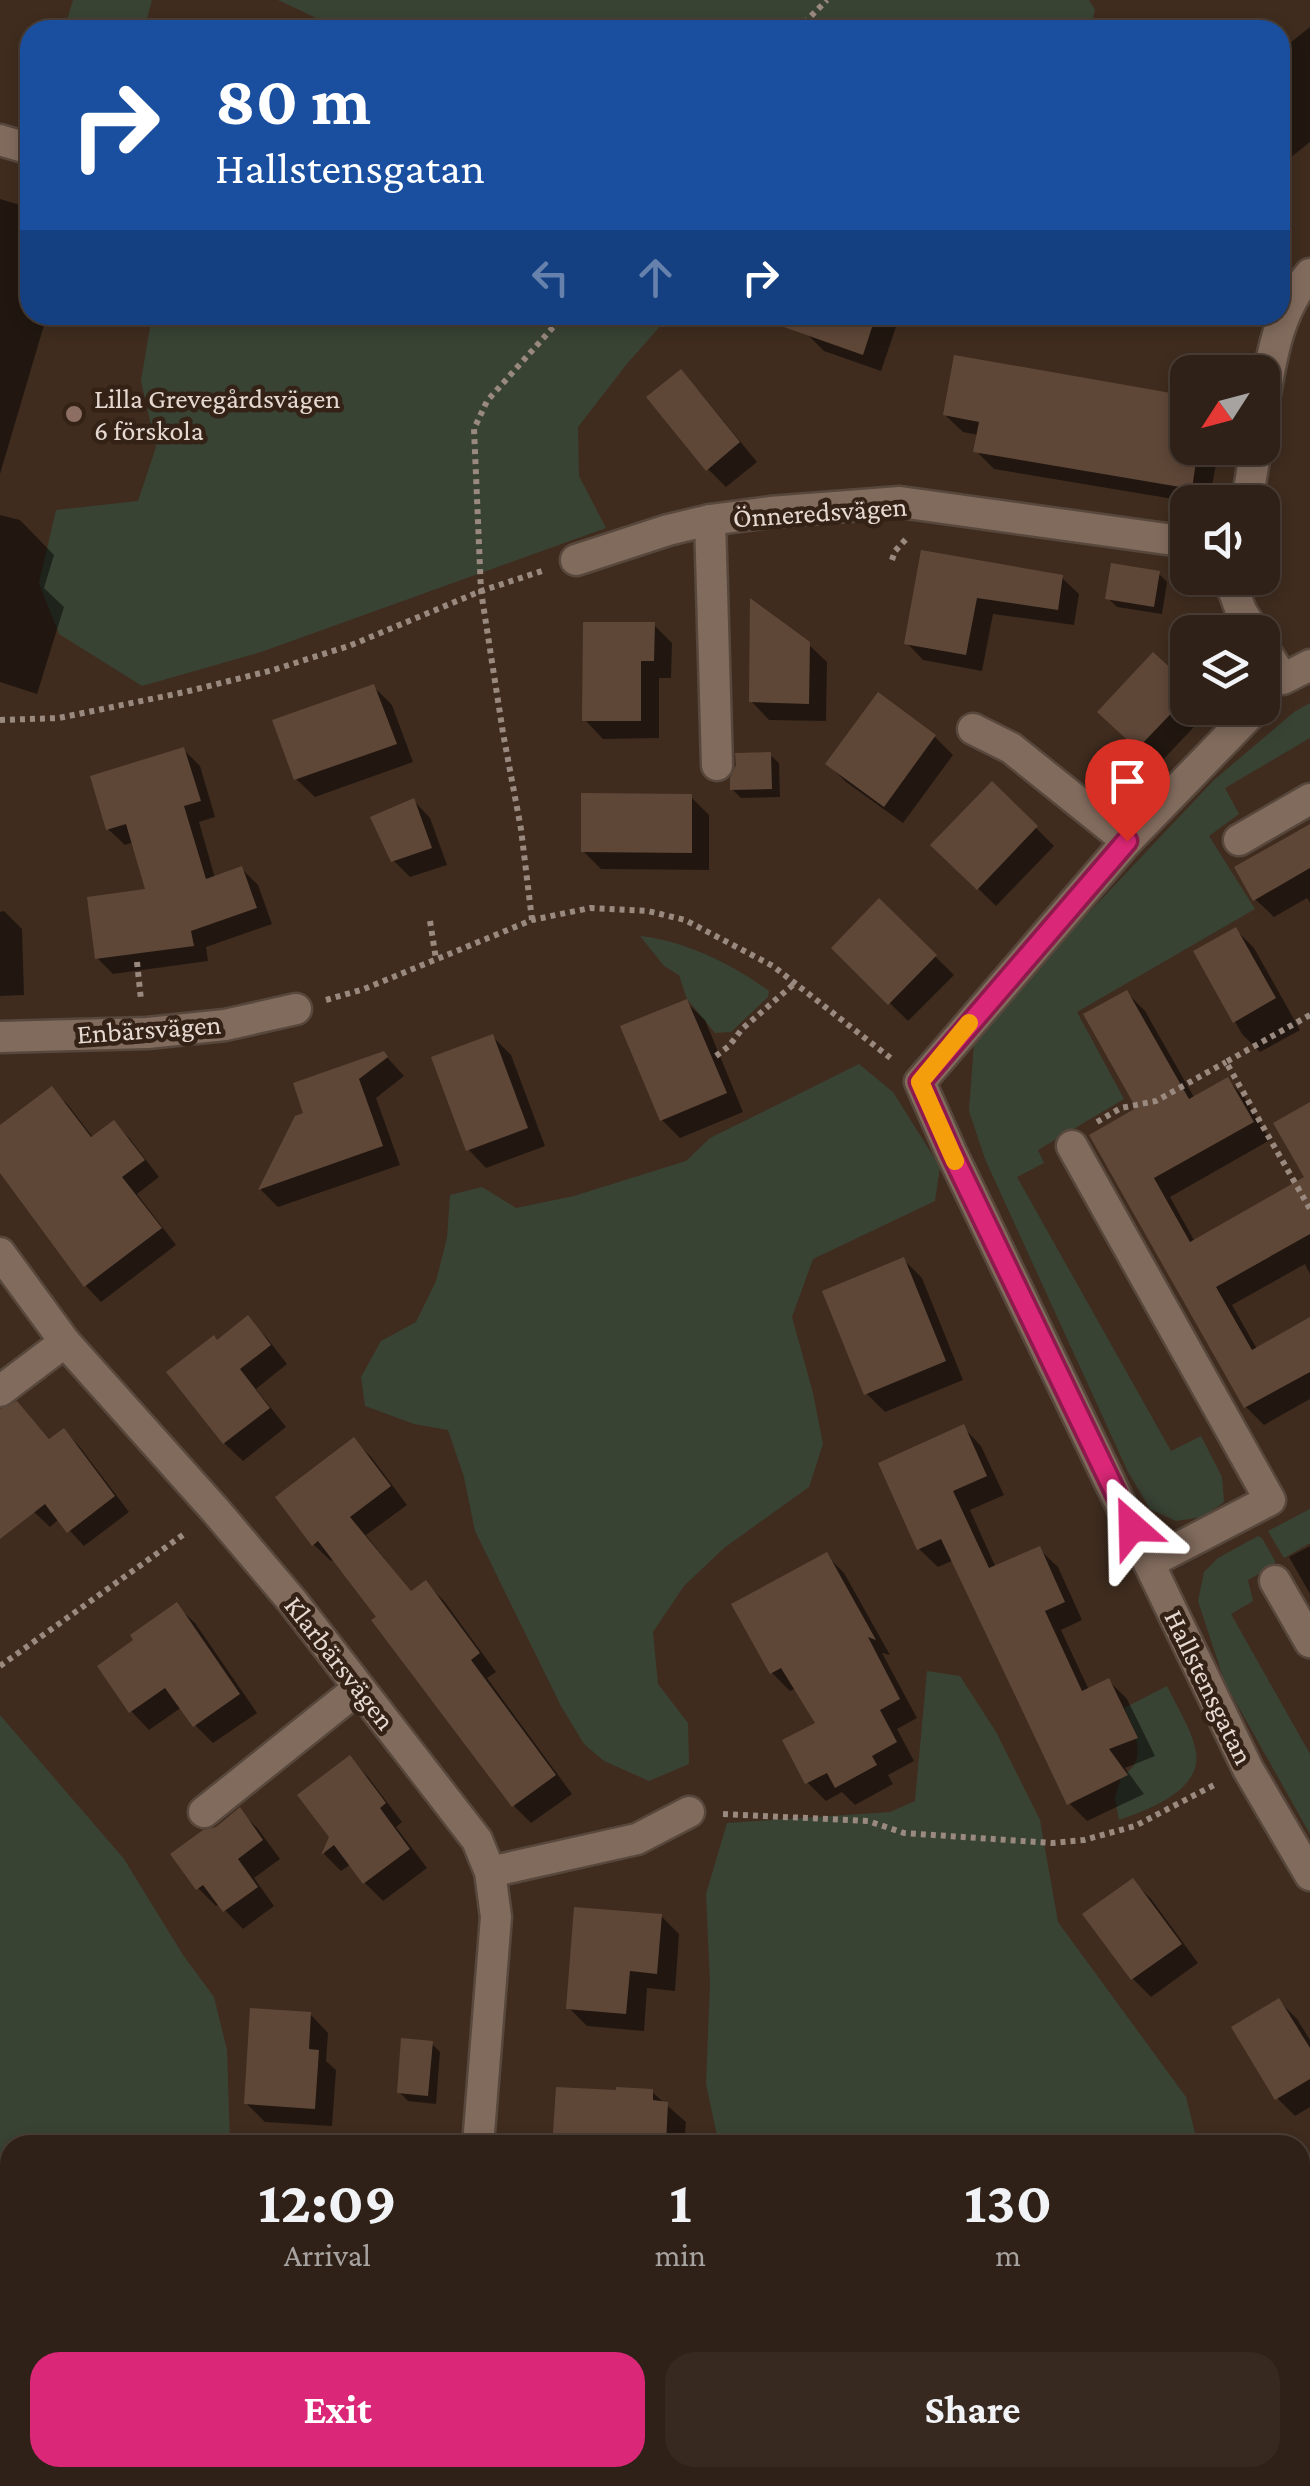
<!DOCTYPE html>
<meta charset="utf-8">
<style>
:root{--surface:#2f2117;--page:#372920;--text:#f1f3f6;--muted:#a7a3a1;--line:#4a3e36;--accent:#db2777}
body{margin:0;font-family:"Crimson Pro",serif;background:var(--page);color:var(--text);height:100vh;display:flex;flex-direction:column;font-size:38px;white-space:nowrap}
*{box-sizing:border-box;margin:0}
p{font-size:32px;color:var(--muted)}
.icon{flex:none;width:55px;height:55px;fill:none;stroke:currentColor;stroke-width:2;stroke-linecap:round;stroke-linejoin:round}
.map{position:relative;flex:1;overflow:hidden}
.side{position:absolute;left:0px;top:2135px;width:1310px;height:352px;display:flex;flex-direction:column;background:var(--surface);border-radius:30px 30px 0 0;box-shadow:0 5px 15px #0003,0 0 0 2px var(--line)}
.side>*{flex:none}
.hud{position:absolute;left:20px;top:20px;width:1270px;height:305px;border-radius:30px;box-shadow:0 5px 15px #0003,0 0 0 2px var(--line);background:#1a4fa0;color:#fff;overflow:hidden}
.needle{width:65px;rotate:234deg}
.buttons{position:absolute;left:1170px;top:355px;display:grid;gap:20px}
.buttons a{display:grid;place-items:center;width:110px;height:110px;border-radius:20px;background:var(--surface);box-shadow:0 5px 15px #0003,0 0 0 2px var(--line);font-size:50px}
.pin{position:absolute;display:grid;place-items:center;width:85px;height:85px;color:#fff;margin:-102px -42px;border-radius:50% 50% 50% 0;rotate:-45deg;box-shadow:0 0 10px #0007}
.pin .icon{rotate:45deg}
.me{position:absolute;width:110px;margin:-55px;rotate:335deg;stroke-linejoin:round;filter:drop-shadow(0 0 8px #0008)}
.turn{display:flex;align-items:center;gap:35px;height:210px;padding:0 30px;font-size:45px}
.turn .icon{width:130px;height:130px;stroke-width:2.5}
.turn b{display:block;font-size:70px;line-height:85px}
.lanes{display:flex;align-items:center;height:95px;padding:0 30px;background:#0003;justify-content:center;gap:50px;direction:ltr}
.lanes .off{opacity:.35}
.eta{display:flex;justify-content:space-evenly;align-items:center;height:170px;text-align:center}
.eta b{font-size:60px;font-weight:700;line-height:70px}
.action{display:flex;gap:20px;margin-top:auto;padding:20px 30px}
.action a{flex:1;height:115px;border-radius:30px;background:var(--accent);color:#fff;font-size:40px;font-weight:700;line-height:115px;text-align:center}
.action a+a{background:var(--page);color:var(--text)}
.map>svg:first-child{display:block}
</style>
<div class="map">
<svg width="1310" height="2486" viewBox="0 0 1310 2486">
<rect width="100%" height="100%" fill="#3f2c1f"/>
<!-- green -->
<g fill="#394334">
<polygon points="73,0 152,0 144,30 64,30"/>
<polygon points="278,0 1089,0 1095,10 1090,30 993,30 985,27 971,30 346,30 325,22"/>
<polygon points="152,315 670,315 626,365 578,427 579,476 606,528 261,652 142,686 59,634 39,583 56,510 138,501 156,447 141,381"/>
<polygon points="1310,703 1310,738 1225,788 1239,814 1209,836 1255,909 1077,1012 1124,1099 1038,1150 1044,1163 1017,1177 1171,1451 1201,1436 1222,1477 1224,1502 1203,1517 1176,1521 1150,1509 1128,1472 985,1159 969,1111 974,1044 1011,995 1214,780 1294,712"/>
<path d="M 640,936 C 686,941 732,964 769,991 L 768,997 L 731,1032 L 715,1033 L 687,999 L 679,975 L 664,966 Z"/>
<polygon points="859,1064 893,1092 940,1167 935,1201 813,1259 792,1317 813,1393 823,1444 809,1487 724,1548 684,1586 653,1632 658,1684 688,1723 689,1764 649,1781 604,1761 584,1744 561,1706 475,1531 464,1477 448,1430 414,1424 365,1406 361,1377 381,1341 416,1322 436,1281 447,1238 450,1195 482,1187 516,1208 574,1196 686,1161 710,1138"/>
<polygon points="1310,1509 1310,1543 1284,1558 1268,1531"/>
<polygon points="1258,1536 1262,1538 1275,1561 1274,1565 1248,1580 1253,1601 1231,1614 1310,1754 1310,1834 1225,1683 1198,1601 1204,1572 1218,1558"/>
<polygon points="927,1671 960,1676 996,1732 1040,1820 1058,1922 1186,2097 1198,2145 719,2145 706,2084 710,1983 706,1894 727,1823 890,1812 915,1801"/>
<path d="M 1167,1686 C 1176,1705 1193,1732 1196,1752 C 1202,1791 1147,1810 1119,1820 L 1115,1798 L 1121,1778 L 1127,1775 L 1126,1773 C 1139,1764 1139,1753 1136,1739 L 1138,1737 L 1124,1708 Z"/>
<polygon points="0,1715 124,1859 183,1955 214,1997 227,2050 230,2145 10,2145 10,2478 180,2478 180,2486 0,2486"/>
<polygon points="699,2478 1231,2478 1228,2486 701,2486"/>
</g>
<!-- shadow -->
<g fill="#0007">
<polygon points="288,22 313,30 285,30"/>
<polygon points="1310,27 1310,142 1280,166 1280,51"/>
<polygon points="0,199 30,208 30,315 47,315 0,474"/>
<polygon points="812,315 900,315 881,371 824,351 806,333"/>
<polygon points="680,372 698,390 757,462 726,487 708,469"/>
<polygon points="945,415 1188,448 1219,448 1209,502 1191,502 994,469 976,451 979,435 963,432"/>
<polygon points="0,515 20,520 54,555 44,588 64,607 37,694 0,682"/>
<polygon points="923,553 1062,578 1079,594 1074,625 993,614 982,671 923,660 907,643"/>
<polygon points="1159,574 1167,582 1162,614 1117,607 1108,598"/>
<polygon points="654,625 672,643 671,678 659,678 659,738 603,739 585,720"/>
<polygon points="808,644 827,662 826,721 769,720 751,701"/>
<polygon points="374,687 392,705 413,762 315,797 296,779"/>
<polygon points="1188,688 1188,708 1208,708 1210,710 1157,766 1119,730"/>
<polygon points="935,737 953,755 903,823 846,782 828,764"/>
<polygon points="184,750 200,766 215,817 199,822 215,878 242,869 258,885 272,924 206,947 208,961 113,974 97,958 148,891 134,842 125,845 108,829"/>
<polygon points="770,755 779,763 780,797 741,798 732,789"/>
<polygon points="992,784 1054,846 996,906 933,845"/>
<polygon points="691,797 709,815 709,870 601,869 583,851"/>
<polygon points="414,801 430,818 447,865 410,877 393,860"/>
<polygon points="1310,827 1310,903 1307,898 1274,917 1255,899"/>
<polygon points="879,901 954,975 908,1021 834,948"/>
<polygon points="4,911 22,929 24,995 0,996 0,912"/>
<polygon points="1236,930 1254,948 1300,1030 1260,1052 1242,1034 1196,952"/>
<polygon points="1127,993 1145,1011 1195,1099 1228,1080 1245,1098 1270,1140 1170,1197 1195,1242 1310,1215 1310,1274 1305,1264 1232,1305 1257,1349 1310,1319 1310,1399 1264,1425 1246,1407 1092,1136 1139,1109"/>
<polygon points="686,1002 705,1020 743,1112 680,1138 662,1120"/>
<polygon points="493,1037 511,1055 545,1146 486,1168 468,1149"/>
<polygon points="384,1054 404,1076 376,1098 400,1165 278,1207 261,1190 297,1118"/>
<polygon points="52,1089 68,1105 94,1139 114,1123 130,1139 159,1177 137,1194 176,1245 101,1302 86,1286 0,1169 0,1129"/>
<polygon points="904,1260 922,1278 963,1380 885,1412 866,1393"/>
<polygon points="248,1319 266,1337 287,1364 256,1389 286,1427 243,1461 224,1443 217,1342"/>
<polygon points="0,1413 36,1424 51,1441 64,1431 79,1446 129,1512 84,1546 59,1519 50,1527 34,1512 0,1457"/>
<polygon points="963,1427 981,1446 1004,1495 970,1510 996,1568 1039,1549 1058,1567 1082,1620 1061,1630 1089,1690 1109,1681 1127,1699 1155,1756 1125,1768 1144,1794 1087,1821 1069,1803 954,1560 938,1567 919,1549"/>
<polygon points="354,1440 372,1458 407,1505 366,1535 412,1593 426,1583 444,1601 496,1672 487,1678 572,1794 531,1823 514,1806 375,1620 379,1617 334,1559 331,1561 313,1544"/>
<polygon points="1310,1546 1310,1594 1289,1557"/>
<polygon points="826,1555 844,1573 890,1655 882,1653 917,1718 897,1729 914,1761 888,1775 893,1784 855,1805 842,1792 826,1801 808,1783 785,1741 818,1724 796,1688 790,1691 772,1673 735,1605"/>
<polygon points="176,1605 195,1623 257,1713 213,1743 195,1725 182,1707 149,1730 131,1711 137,1641"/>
<polygon points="350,1758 368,1777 402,1822 396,1827 427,1868 383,1901 365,1883 351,1864 341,1871 324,1854 332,1836"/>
<polygon points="240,1811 258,1829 280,1859 254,1878 274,1906 243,1929 219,1904 216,1906 198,1888 217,1829"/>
<polygon points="1133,1881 1151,1899 1198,1963 1151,1997 1133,1979 1086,1915"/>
<polygon points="661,1916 679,1934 675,1991 647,1988 644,2031 587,2026 569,2008"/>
<polygon points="1279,2001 1297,2019 1310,2040 1310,2107 1295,2116 1277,2098"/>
<polygon points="310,2014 328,2033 326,2061 336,2070 332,2126 265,2122 246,2103"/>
<polygon points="431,2043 440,2052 436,2104 408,2101 399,2092"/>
<polygon points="652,2092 686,2122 684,2145 568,2145 555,2132"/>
<polygon points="1310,2219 1310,2245 1303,2221"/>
<polygon points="1310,2375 1310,2464 1307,2465 1300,2459 1300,2378"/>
<polygon points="214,2478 304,2478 303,2486 214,2486"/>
<polygon points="536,2478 653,2478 652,2486 536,2486"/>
</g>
<!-- building -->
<g fill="#5f4738">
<polygon points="765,315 876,315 863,355 764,320"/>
<polygon points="954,355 1188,396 1188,448 1198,448 1192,489 973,452 979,422 943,415"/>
<polygon points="681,369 740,442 706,471 646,397"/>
<polygon points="921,550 1063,575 1058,610 977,598 966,655 904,644"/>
<polygon points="1111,563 1160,571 1154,607 1105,599"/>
<polygon points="750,598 810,642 809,704 749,702"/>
<polygon points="583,622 655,622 654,661 641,661 641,721 582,721"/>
<polygon points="1153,652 1188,684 1188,696 1137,749 1097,712"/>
<polygon points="374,684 397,744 294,780 272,720"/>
<polygon points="878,692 936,735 884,807 825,764"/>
<polygon points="184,747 201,801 184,806 206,879 242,866 257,908 191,931 194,946 95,959 87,897 145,889 126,824 106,830 90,776"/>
<polygon points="771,752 772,789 730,790 730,778 736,765 735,753"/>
<polygon points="992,781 1038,826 977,890 930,845"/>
<polygon points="581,793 692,794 692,853 581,852"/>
<polygon points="414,798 432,848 391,862 370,817"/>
<polygon points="1310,824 1310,868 1253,901 1234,867"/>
<polygon points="879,898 937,955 888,1005 831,948"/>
<polygon points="1236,927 1276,998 1233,1023 1193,951"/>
<polygon points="1127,990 1189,1099 1228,1077 1254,1122 1154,1178 1190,1242 1304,1177 1273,1123 1310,1102 1310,1234 1216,1287 1252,1350 1310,1317 1310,1372 1244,1408 1089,1135 1136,1108 1083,1014"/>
<polygon points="687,999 727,1093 660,1121 620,1026"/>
<polygon points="493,1034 528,1128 466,1151 431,1057"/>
<polygon points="384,1051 388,1057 359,1079 383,1146 258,1190 295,1116 303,1113 293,1083"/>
<polygon points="52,1086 91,1137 114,1120 145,1160 122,1177 162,1228 84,1287 0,1173 0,1125"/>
<polygon points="904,1257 946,1361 864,1395 822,1291"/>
<polygon points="248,1315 271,1345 240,1369 270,1408 223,1444 166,1372 214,1335 217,1340"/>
<polygon points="17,1401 49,1439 64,1428 115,1496 67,1533 45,1504 0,1539 0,1409"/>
<polygon points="964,1424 987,1476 953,1491 989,1568 1040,1546 1065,1602 1045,1611 1082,1691 1109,1678 1138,1738 1109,1749 1128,1775 1067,1805 941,1539 917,1550 878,1463"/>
<polygon points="354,1437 391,1486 350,1517 411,1591 426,1580 480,1653 471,1660 556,1775 512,1807 371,1620 376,1617 318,1541 312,1546 275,1497"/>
<polygon points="827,1552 876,1640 868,1637 900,1699 880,1710 897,1742 872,1756 877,1765 835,1788 827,1773 805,1784 782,1740 815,1723 781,1668 770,1674 731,1604"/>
<polygon points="177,1602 240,1694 193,1727 165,1688 129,1713 97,1666 133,1640 130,1635"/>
<polygon points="350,1755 386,1803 380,1808 410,1849 363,1884 334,1845 321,1855 329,1837 297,1795"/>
<polygon points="240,1807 263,1840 238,1859 258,1887 223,1912 203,1885 196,1890 170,1854 203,1830 216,1827"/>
<polygon points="1133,1878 1182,1944 1131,1980 1082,1914"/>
<polygon points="574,1907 662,1914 657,1974 630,1971 626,2014 566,2009"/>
<polygon points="1279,1998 1310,2048 1310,2079 1275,2100 1231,2027"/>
<polygon points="250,2008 311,2012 309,2049 319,2050 315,2109 244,2104"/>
<polygon points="401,2038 433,2041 428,2096 397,2093"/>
<polygon points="556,2087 616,2090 616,2087 653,2089 653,2100 668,2102 666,2145 591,2145 591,2136 553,2133"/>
</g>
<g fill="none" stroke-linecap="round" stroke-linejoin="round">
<defs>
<g id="minor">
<polyline points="0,140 30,149"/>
<path d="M 1262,411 C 1271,362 1276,313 1310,274"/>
<polyline points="1247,502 1256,448"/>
<polyline points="710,520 717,765"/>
<polyline points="576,560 668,530 710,520 770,512 900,502 1188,542"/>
<polyline points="1229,578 1241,611 1254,632"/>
<polyline points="1262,646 1283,679 1310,665"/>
<polyline points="1256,708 1127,841 920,1082 951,1152 1248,1769 1310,1875"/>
<polyline points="973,729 1011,748 1127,841"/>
<polyline points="1239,840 1310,799"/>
<polyline points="0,1037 147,1033 225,1025 296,1009"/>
<polyline points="1072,1146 1270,1500 1149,1563"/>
<polyline points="0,1253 65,1342 216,1511 293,1602 477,1840 490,1872 496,1917 478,2145"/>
<polyline points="0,1391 65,1342"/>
<polyline points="1275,1581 1310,1642"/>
<polyline points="204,1812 359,1688"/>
<polyline points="490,1872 637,1839 689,1812"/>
<polyline points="447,2486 447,2478"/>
</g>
</defs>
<!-- minor casing -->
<use href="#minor" stroke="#57473c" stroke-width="35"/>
<!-- path -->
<g stroke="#99897f" stroke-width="6" stroke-dasharray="5 5" stroke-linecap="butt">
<polyline points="797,30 827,0"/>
<polyline points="892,560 895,551 908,537"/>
<polyline points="0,720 59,718 185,692 273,670 349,646 481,591 545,570"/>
<polyline points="532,920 521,829 503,733 481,591 474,429 487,401 564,315"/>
<polyline points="430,921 436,959"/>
<polyline points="137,962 141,1000"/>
<polyline points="326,1000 364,989 532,920 590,908 648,911 685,920 773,966 893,1060"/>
<polyline points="1310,1015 1226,1062 1310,1209"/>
<polyline points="716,1056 729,1046 742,1029 795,983"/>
<polyline points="1097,1122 1121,1108 1156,1101 1226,1062"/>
<polyline points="0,1666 187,1532"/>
<polyline points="723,1814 868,1821 904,1833 1052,1843 1084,1840 1135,1826 1216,1784"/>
</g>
<!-- minor -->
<use href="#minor" stroke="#816b5d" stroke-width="30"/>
</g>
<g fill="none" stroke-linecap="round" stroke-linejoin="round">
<defs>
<polyline id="route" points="1127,841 920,1082 951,1152 1132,1527"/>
</defs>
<!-- route casing -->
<use href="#route" stroke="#8e194d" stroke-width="25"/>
<!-- route -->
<use href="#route" stroke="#db2777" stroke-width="18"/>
<!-- slow -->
<polyline stroke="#f59e0b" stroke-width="18" points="955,1161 920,1082 969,1023"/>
</g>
<!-- markers -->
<circle fill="#8d6e63" stroke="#342216" stroke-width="4" cx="74" cy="414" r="10"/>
<g text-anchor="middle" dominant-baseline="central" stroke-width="9" stroke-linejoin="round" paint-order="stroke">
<!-- poi labels -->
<g font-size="28" fill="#e5d9d1" stroke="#342216" text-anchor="start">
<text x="94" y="398">Lilla Grevegårdsvägen<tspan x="94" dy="32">6 förskola</tspan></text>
</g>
<!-- street labels -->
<g font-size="28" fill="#e5d9d1" stroke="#342216">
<text transform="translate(820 512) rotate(-4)">Önneredsvägen</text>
<text transform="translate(149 1029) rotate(-4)">Enbärsvägen</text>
<text transform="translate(340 1663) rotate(52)">Klarbärsvägen</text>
<text transform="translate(1209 1687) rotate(64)">Hallstensgatan</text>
</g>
</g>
</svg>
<div class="buttons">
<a><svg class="needle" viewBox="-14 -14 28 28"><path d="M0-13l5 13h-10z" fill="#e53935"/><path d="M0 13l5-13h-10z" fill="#a7a3a1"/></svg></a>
<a><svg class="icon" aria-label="sound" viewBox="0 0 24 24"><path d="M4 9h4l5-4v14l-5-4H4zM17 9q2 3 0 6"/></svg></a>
<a><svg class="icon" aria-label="layers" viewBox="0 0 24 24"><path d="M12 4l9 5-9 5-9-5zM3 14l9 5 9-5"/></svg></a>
</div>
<div class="pin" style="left:1127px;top:841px;background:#d93025"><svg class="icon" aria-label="arrive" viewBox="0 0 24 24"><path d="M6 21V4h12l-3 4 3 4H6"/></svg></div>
<svg class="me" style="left:1132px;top:1527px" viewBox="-20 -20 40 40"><path d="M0-17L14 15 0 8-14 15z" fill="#db2777" stroke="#fff" stroke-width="4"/></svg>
<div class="hud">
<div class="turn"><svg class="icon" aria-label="right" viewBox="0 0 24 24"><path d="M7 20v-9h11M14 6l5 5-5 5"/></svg><div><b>80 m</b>Hallstensgatan</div></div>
<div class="lanes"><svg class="icon off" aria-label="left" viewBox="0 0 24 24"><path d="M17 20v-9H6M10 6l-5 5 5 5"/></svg><svg class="icon off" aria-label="ahead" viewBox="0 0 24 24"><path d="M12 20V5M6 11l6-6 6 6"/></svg><svg class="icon" aria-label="right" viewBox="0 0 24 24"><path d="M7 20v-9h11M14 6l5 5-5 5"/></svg></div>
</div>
<section class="side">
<div class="eta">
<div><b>12:09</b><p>Arrival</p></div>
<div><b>1</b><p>min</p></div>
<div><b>130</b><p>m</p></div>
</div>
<div class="action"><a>Exit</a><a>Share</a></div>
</section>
</div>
